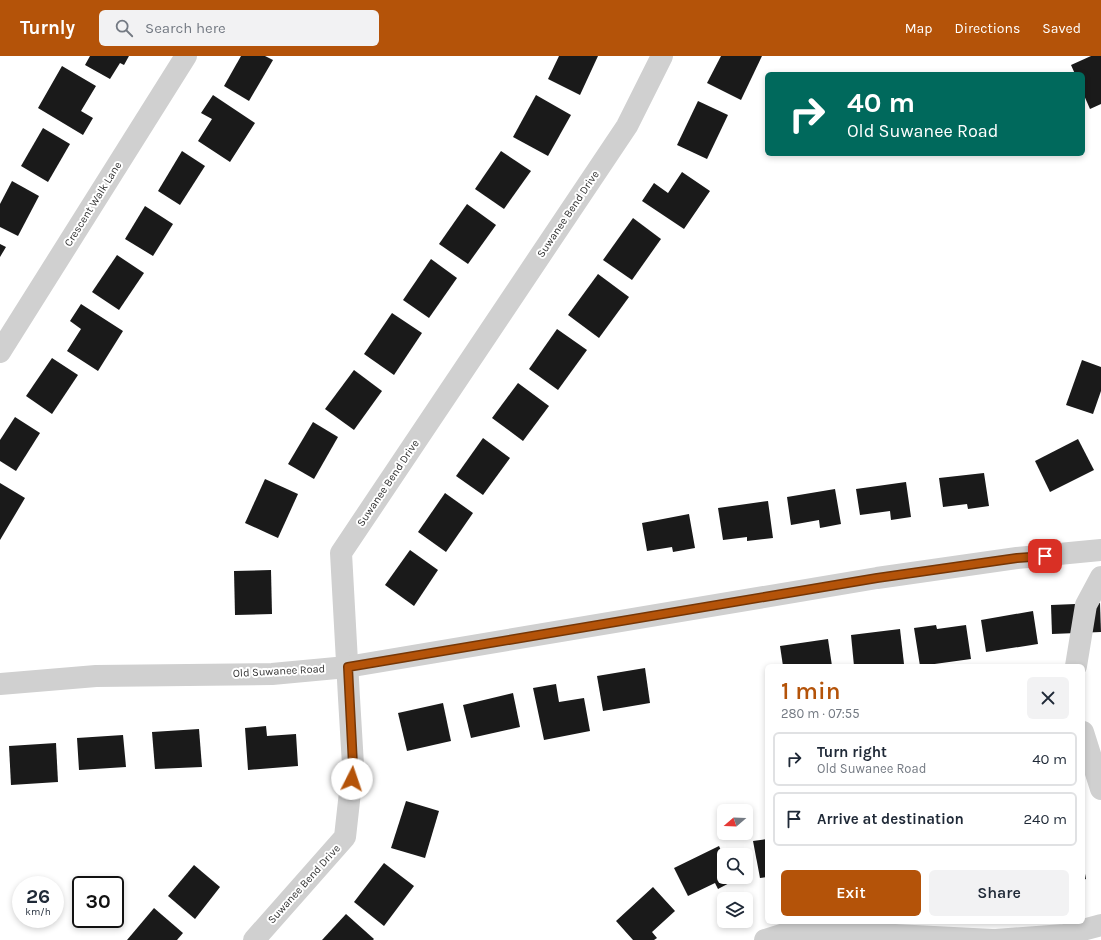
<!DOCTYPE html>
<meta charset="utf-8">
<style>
:root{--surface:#fff;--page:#f2f2f3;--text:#1f2937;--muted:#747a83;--line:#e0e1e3;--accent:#b45309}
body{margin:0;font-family:Karla,sans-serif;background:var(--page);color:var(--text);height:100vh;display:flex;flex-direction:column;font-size:15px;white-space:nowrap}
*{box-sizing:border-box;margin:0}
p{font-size:13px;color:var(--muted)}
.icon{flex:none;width:22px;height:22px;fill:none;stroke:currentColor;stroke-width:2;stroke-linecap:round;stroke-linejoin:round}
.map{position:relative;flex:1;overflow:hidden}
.sheet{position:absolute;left:765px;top:608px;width:320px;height:260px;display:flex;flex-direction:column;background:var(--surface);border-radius:6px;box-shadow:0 2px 6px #0003}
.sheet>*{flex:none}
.hud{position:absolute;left:765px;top:16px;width:320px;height:84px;border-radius:6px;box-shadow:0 2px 6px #0003;background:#00695c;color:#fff;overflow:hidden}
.needle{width:26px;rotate:251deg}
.fabs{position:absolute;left:717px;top:748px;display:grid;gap:8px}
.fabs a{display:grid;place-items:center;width:36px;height:36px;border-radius:6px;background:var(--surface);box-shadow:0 2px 6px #0003;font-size:20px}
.speed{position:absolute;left:12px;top:820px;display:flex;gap:8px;font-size:20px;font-weight:700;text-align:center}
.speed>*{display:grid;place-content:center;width:52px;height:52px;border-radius:50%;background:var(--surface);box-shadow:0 2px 6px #0003;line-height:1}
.speed small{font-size:10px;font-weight:400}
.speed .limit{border:2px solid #111;border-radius:6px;background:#fff;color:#111}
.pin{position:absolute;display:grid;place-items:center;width:34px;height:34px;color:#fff;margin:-17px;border-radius:8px;box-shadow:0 2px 6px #0006}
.me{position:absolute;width:44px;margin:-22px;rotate:4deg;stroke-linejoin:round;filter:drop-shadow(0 0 3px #0008)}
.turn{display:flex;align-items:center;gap:14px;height:84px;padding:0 16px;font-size:18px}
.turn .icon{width:52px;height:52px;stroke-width:2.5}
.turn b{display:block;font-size:28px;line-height:34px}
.round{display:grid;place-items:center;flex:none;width:42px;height:42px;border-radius:6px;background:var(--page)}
.overview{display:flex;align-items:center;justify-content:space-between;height:68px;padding:0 16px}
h1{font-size:24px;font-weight:600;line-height:30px;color:var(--accent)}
.action{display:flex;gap:8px;margin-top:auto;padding:8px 16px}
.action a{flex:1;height:46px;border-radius:6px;background:var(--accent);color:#fff;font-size:16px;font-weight:600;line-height:46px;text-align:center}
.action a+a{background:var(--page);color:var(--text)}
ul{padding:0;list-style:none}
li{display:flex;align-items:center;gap:12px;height:54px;margin:0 8px 6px;padding:0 8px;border:2px solid var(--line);border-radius:6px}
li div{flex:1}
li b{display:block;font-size:15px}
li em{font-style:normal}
header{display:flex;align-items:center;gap:24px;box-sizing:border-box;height:56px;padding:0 20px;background:var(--accent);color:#fff}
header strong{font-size:19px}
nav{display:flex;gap:22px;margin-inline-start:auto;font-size:14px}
.search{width:280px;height:36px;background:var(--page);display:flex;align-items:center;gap:10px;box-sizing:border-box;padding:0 14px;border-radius:6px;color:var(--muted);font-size:15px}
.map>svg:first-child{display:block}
</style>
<header>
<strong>Turnly</strong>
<div class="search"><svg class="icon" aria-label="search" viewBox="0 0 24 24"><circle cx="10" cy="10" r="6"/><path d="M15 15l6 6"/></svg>Search here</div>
<nav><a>Map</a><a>Directions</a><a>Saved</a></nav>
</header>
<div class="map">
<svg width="1101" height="884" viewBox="0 0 1101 884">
<rect width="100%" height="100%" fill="#fff"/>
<!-- building -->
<g fill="#1a1a1a">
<polygon points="90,0 129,0 124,9 120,7 110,23 85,9"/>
<polygon points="241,0 265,0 273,4 249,45 224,30"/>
<polygon points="559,0 598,0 580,39 548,23"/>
<polygon points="721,0 762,0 741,44 707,27"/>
<polygon points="1091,0 1101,0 1101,48 1090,53 1083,37 1083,18 1075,18 1071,9"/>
<polygon points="62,10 96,30 81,55 93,62 83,79 38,52"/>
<polygon points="213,39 255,67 230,106 198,85 212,63 201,57"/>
<polygon points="536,39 571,59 548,100 513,81"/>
<polygon points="698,45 728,59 707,103 677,89"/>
<polygon points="43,72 70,88 48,126 21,110"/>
<polygon points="182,95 205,110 180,149 158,135"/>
<polygon points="501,95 531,115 504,153 475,133"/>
<polygon points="682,116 710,135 684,173 642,145 654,127 668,137"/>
<polygon points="12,125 39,140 18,180 0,171 0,148"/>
<polygon points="467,148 496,169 468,208 439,188"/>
<polygon points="145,150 173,168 153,200 125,183"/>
<polygon points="633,162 661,183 632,224 603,204"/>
<polygon points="0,188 6,191 0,201"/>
<polygon points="117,199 144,217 119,254 92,236"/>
<polygon points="431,203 457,222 429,262 403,244"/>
<polygon points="598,218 629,241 599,282 568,259"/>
<polygon points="81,248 123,275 98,315 67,295 81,273 70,265"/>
<polygon points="392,257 422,277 394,319 364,298"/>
<polygon points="557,273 587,294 558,334 529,313"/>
<polygon points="52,302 78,319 52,358 26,340"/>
<polygon points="1082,304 1101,311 1101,335 1093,358 1066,349"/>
<polygon points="354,314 382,335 354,374 325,353"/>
<polygon points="518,327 549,350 523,385 492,362"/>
<polygon points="15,361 40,377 16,415 0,405 0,384"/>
<polygon points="313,366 338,381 314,423 288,408"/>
<polygon points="483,382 510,402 483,439 456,420"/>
<polygon points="1078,383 1094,414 1050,436 1035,405"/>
<polygon points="984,417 989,450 968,453 967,448 943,451 939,422"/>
<polygon points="265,423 298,438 278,482 245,467"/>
<polygon points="906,426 911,461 891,464 890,455 860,459 856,433"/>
<polygon points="0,427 25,442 0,484"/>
<polygon points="835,433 841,468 820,472 819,464 791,469 787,441"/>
<polygon points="445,437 473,457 446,496 418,476"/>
<polygon points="768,445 773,482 747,485 747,481 723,484 718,452"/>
<polygon points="689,458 695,492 673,496 672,491 647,495 642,467"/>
<polygon points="410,494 438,514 414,550 385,529"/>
<polygon points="271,514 272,558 235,559 234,515"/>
<polygon points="1100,547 1101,576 1052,578 1051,549"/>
<polygon points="1033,555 1038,588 986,596 981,564"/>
<polygon points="936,569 937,573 966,569 971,603 920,610 914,572"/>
<polygon points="900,573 904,608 884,610 854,610 851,579"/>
<polygon points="828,583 832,610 783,610 780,590"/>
<polygon points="645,612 650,647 603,655 597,620"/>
<polygon points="556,628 559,646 584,642 590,675 544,684 533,632"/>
<polygon points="513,637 520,671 471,682 463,649"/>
<polygon points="443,647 451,685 407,695 398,657"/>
<polygon points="266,670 267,680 296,678 298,710 248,714 245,672"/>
<polygon points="199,673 202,711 155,713 152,676"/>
<polygon points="123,679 126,711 79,714 77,682"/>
<polygon points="56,687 58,726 11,729 9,690"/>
<polygon points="406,745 439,755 425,802 391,792"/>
<polygon points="767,783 767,821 760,822 753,785"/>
<polygon points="719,790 724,801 724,821 734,821 735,824 718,833 715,827 688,840 674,812"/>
<polygon points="384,807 414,830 384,870 354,846"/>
<polygon points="1083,807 1086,823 1083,824"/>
<polygon points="194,809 220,831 195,863 168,840"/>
<polygon points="653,831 675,855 652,876 657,882 654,884 633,884 616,865"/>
<polygon points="154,852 183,877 177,884 127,884"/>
<polygon points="346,858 374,883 373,884 322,884"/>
</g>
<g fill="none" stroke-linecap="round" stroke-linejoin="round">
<!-- minor -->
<g stroke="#d0d0d0" stroke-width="22">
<polyline points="0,296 186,0"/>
<polyline points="1076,610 1086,549 1101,521"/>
<polyline points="1083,676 1101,733"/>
<polyline points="254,884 345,781 353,709 349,642 341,497 627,70 662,0"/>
<polyline points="765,884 797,874 992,884"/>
<polyline points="996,884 1064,879 1101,869"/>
</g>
<!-- tertiary -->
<polyline stroke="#d0d0d0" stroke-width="22" points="0,628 96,620 272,618 347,611 877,522 1017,502 1101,494"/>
</g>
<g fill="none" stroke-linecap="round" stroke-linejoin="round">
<defs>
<polyline id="route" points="352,723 353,709 348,611 877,522 1017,502 1045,500"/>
</defs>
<!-- route casing -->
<use href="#route" stroke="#753606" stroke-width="10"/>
<!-- route -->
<use href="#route" stroke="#b45309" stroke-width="7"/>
</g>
<g text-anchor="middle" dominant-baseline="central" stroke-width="4" stroke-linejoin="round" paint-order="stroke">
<!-- street labels -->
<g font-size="11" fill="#333" stroke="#fff">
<text transform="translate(93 148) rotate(-58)">Crescent Walk Lane</text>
<text transform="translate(568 158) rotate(-56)">Suwanee Bend Drive</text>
<text transform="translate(388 427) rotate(-56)">Suwanee Bend Drive</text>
<text transform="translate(279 615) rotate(-3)">Old Suwanee Road</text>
<text transform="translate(304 828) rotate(-48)">Suwanee Bend Drive</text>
</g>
</g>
</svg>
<div class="fabs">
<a><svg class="needle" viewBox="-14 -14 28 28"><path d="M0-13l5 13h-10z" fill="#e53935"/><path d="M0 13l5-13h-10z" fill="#747a83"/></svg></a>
<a><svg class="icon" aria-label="search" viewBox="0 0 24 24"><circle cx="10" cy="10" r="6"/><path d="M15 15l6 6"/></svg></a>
<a><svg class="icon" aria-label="layers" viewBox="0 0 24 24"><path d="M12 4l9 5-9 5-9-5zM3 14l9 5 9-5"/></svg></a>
</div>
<div class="speed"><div>26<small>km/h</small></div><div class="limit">30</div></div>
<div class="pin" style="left:1045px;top:500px;background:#d93025"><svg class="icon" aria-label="arrive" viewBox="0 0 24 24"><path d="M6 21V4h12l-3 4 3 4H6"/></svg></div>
<svg class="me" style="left:352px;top:723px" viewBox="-20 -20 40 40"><circle r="19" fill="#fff"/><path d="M0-13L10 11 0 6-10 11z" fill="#b45309"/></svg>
<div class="hud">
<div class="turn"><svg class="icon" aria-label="right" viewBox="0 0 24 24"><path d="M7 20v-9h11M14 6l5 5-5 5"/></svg><div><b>40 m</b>Old Suwanee Road</div></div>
</div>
<section class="sheet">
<div class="overview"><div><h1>1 min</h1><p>280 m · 07:55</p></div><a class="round"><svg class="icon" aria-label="close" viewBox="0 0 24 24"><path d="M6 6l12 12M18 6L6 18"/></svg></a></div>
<ul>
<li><svg class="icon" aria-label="right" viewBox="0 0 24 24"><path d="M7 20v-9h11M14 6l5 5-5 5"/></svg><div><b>Turn right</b><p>Old Suwanee Road</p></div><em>40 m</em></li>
<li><svg class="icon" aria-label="arrive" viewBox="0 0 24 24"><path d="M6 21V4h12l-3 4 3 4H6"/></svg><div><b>Arrive at destination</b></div><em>240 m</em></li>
</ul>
<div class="action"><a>Exit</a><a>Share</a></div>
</section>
</div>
